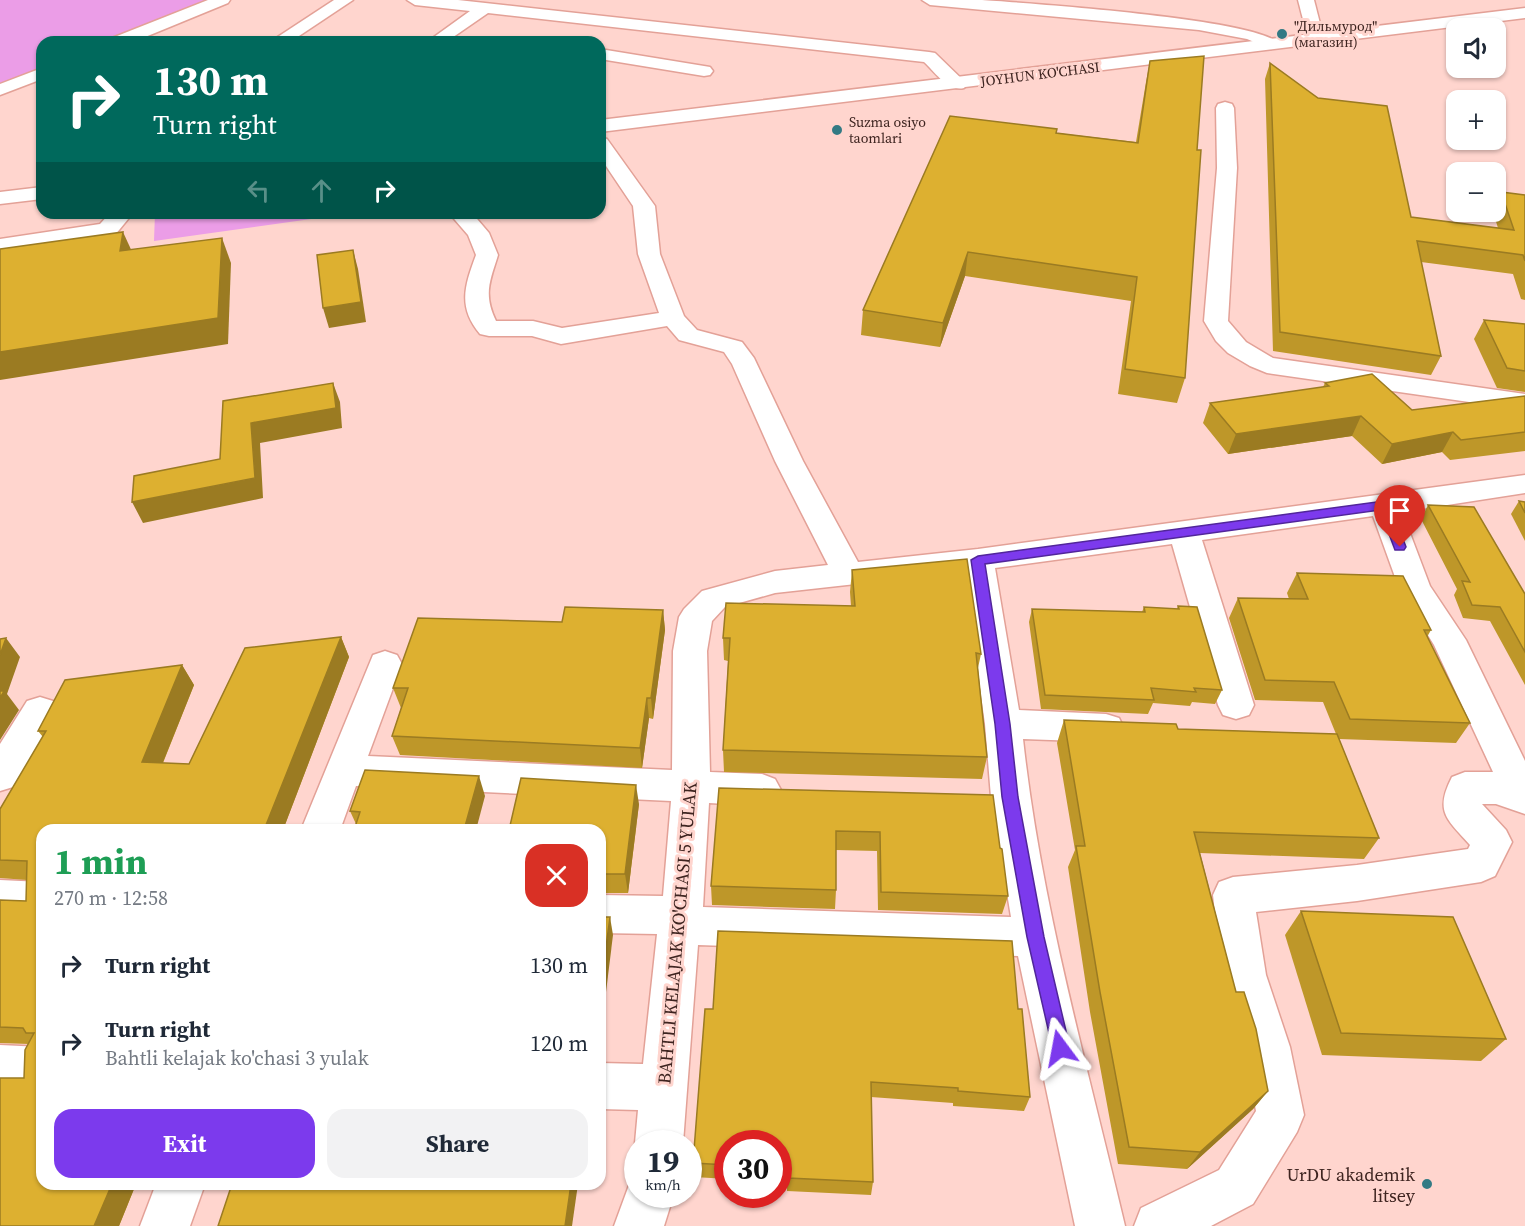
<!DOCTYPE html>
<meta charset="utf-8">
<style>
:root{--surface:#fff;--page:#f2f2f3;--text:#1f2937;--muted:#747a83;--accent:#7c3aed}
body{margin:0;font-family:"Source Serif 4",serif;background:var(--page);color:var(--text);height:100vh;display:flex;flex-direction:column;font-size:22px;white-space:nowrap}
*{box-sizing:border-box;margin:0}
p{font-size:20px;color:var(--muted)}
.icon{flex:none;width:33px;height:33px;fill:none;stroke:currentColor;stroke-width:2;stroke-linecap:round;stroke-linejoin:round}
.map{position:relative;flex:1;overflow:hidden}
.sheet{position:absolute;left:36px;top:824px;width:570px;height:366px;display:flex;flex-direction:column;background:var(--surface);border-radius:18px;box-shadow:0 2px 4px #0004}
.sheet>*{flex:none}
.top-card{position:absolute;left:36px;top:36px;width:570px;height:183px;border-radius:18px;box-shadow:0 2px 4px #0004;background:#00695c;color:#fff;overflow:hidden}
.fabs{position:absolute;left:1446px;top:18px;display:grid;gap:12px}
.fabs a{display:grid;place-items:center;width:60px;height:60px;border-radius:12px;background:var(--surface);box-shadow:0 2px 4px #0004;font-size:30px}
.speed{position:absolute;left:624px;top:1130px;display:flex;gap:12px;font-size:30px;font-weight:700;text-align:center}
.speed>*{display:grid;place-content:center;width:78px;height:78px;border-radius:50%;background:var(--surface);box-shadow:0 2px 4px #0004;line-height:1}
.speed small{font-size:15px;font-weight:400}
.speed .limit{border:9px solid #d22;background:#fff;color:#111}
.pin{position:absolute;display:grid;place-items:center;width:51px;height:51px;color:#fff;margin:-62px -26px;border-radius:50% 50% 50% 0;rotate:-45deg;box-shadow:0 0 6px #0007}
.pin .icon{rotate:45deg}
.me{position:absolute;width:66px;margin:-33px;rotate:347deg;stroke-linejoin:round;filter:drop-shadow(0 0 4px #0008)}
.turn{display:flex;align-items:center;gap:21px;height:126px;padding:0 18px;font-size:27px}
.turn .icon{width:78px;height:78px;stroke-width:2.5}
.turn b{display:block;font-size:42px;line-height:51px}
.lanes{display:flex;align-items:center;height:57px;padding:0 18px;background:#0003;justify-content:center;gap:30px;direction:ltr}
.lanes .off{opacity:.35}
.round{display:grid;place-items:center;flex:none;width:63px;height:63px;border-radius:18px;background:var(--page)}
.head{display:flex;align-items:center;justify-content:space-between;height:102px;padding:0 18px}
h1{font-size:36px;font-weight:700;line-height:45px;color:#1e9e55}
.cta{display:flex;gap:12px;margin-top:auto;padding:12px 18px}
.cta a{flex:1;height:69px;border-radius:18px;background:var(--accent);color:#fff;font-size:24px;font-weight:700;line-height:69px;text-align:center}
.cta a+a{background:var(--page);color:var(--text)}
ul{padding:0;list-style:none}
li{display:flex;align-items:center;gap:18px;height:78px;padding:0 18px}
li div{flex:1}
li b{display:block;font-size:22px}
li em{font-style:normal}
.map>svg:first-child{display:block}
</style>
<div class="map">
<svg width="1525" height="1226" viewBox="0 0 1525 1226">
<rect width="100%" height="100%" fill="#ffd5ce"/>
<!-- green -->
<g fill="#eb9de7">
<polygon points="0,0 211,0 107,42 42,42 42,68 0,85"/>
<polygon points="155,213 354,213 154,241"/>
</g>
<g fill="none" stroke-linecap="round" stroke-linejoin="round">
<defs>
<g id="minor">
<polygon points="208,0 230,0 228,3 133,42 110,42 112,38"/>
<polygon points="334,0 353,0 290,42 270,42"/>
<path d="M 407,0 L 458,0 L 929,52 L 935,53 L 967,84 L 964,88 C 948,92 935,72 924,62 L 488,13 L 446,42 L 427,42 L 470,11 L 415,5 Z"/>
<path d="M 922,0 C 942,0 962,0 982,0 C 1025,3 1261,19 1279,44 L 1271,49 L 1247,39 L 1199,30 L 930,5 Z"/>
<polygon points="1298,0 1314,0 1324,39 1322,43 1316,44 1308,39"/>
<polygon points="600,49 704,66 710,67 713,71 710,75 704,76 600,59"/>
<polygon points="42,68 42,79 0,95 0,84"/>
<polygon points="1225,102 1232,104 1234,108 1237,168 1228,321 1246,342 1273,358 1525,394 1525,410 1267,373 1250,366 1228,353 1216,341 1204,321 1217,168 1216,108 1218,104"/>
<path d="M 600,137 L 607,139 L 655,206 L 660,254 L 684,316 L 697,330 L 742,342 L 754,358 L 803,461 L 858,562 L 978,549 L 1525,475 L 1525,493 L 1402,512 L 1430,586 L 1466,640 L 1525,761 L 1525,814 L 1496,804 L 1482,804 L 1506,830 L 1512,842 L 1495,876 L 1481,882 L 1357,901 L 1256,912 L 1266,975 L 1290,1047 L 1304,1115 L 1297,1132 L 1253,1204 L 1211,1226 L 1134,1226 L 1141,1208 L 1219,1170 L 1256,1111 L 1244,1047 L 1222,975 L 1213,895 L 1219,882 L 1233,877 L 1357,865 L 1468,849 L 1470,845 C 1447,819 1434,812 1452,777 L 1465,772 L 1493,772 L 1434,645 L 1399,588 L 1373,516 L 1202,540 L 1254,705 L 1249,715 L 1236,719 L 1223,715 L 1218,705 L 1172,544 L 995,568 L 1019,710 L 1106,714 L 1119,718 L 1124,728 L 1119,738 L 1106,742 L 1023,739 C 1041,904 1087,1065 1125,1226 L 1075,1226 L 1018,956 L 698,945 L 683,1143 L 638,1143 L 638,1149 L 635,1143 L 638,1110 L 600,1109 L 600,1063 L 643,1064 L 657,934 L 600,933 L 600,895 L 663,896 L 671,801 L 356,786 L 340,830 L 301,830 L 373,655 L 385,651 L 397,655 L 402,664 L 368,756 L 672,770 L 673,651 L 679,617 L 684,609 L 702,591 L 775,571 L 828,565 L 775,461 L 732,364 L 724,352 L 679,340 L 667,326 L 561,344 L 532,336 L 489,336 L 480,334 C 457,307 465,285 476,255 L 468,235 L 449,213 L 472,213 L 489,233 L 498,255 C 490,281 483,294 496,321 L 533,321 L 562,328 L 659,313 L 638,254 L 633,206 L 600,157 ZM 964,572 L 985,724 L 991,797 L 1011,917 L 703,907 L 709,803 L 762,806 L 775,801 L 781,790 L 775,779 L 762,774 L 710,772 L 707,651 L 712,621 L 725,607 L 775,593 Z"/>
<polygon points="110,213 133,213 115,235 0,253 0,239 100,224"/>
<polygon points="40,697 53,701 58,711 13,787 0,791 0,744 27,701"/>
<polygon points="0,880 42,882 42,918 0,916"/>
<polygon points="0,1045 42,1047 42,1093 0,1091"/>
<polygon points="638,1174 638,1194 674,1194 664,1226 614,1226 632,1177"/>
<polygon points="156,1184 205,1184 190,1226 140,1226"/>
</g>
<g id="major">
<polygon points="1525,8 1525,18 600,132 600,120"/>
<polygon points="42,187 42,199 0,204 0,192"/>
</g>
</defs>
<!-- minor casing -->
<use href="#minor" stroke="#e3a197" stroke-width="3"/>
<!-- major casing -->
<use href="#major" stroke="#e3a197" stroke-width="3"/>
<!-- minor -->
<use href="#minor" fill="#fff" fill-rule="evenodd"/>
<!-- major -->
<use href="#major" fill="#fff" fill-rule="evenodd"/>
</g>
<!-- wall -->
<g fill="#be9729">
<polygon points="1150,61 1197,150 1185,378 1177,403 1118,394 1131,301 965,276 940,347 861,335 863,310 1057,133 1136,142 1146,82"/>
<polygon points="1270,63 1411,217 1498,228 1493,212 1496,212 1496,204 1501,192 1525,195 1525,300 1521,299 1513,274 1421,262 1441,356 1431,375 1273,351 1265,79"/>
<polygon points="1484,320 1525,324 1525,392 1497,388 1474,339"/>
<polygon points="1325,383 1412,410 1525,396 1525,451 1450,460 1442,452 1382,464 1352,436 1228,454 1203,423 1210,403 1323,387"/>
<polygon points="1519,501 1525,502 1525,541 1511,514"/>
<polygon points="1428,505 1525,594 1525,685 1490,621 1463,618 1454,595 1457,589 1421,519"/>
<polygon points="852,570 981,654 978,668 987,757 982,779 724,772 723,750 728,661 724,660 723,638 851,606 850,592"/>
<polygon points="1297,573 1431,630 1427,637 1470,723 1456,743 1339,739 1379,838 1364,859 1200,853 1236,992 1268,1091 1253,1109 1187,1169 1118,1164 1090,1012 1068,867 1075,850 1057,743 1064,720 1178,729 1336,734 1323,702 1255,700 1229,618 1238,598 1289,599 1287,593"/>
<polygon points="1178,606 1222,690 1215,704 1192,702 1190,706 1153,703 1148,714 1041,709 1029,622 1032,609 1142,612 1144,607 1177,609"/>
<polygon points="663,610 665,630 653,719 649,718 642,768 400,755 392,736 401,708 393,688 562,622"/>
<polygon points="341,637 349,657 283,830 42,830 42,1184 136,1184 119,1226 0,1226 0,1078 24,1078 25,1050 29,1044 0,1043 0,900 26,901 27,880 0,878 0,809 43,737 38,731 65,680 182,665 194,685 163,763 189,764 245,648"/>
<polygon points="719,788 1000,848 1008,896 1002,914 878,910 877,851 836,850 836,890 835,909 712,905 711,886"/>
<polygon points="485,796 356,824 350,811"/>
<polygon points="639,804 628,893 600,893 600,830"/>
<polygon points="1301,911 1506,1039 1481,1061 1322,1055 1285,935"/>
<polygon points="718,931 1012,941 1018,1009 1022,1009 1030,1097 1024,1111 953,1106 953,1103 871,1097 873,1182 871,1195 787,1191 787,1181 778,1181 778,1143 728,1143 728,1179 694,1177 693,1163 705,1009 713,1009"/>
</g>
<!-- shaded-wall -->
<g fill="#9b7b22">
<polygon points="123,232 134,256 120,251"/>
<polygon points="222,238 231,263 228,344 0,380 0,352"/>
<polygon points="353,250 358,269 366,322 329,328 323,308"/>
<polygon points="968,252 965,276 940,347 943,323"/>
<polygon points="333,383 340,402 342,428 260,443 263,498 143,523 132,502 255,478 251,423"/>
<polygon points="1361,416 1352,436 1228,454 1236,434"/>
<polygon points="1453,432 1442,452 1382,464 1392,444"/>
<polygon points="663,610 665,630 653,719 651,698"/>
<polygon points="341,637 349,657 283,830 264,830"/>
<polygon points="6,638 20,657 7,694 19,710 0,740 0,655"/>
<polygon points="182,665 194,685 155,782 142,762"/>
<polygon points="647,698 649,718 642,768 640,748"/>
<polygon points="479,776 485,796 476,830 464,830"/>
<polygon points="636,785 639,804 628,893 625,874"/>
<polygon points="610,917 613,935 600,1041 600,992"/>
<polygon points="1268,1091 1253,1109 1187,1169 1200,1152"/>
<polygon points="112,1184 136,1184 119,1226 94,1226"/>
<polygon points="571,1184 578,1184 572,1226 565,1226"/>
</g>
<!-- building -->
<g fill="#ddb030" stroke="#9b7b22" stroke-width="1.5">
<polygon points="1204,56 1197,150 1201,150 1185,378 1125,369 1137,277 968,252 943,323 863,310 950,116 1057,129 1056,133 1138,143 1150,61"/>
<polygon points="1270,63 1318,98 1387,106 1411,217 1514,230 1501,192 1525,195 1525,261 1523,255 1417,241 1441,356 1280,332"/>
<polygon points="123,232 120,251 222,238 218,318 0,352 0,249"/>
<polygon points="353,250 361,302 323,308 317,255"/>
<polygon points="1484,320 1525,324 1525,371 1507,368"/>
<polygon points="1372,374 1412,410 1525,396 1525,432 1461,440 1453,432 1392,444 1361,416 1236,434 1210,403 1329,386 1325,383"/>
<polygon points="333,383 336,408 251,423 255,478 132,502 134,476 220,459 223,401"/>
<polygon points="1519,501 1525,502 1525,513"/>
<polygon points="1428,505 1474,507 1525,594 1525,652 1500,607 1472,605 1462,581 1470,582"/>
<polygon points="967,559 981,654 976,653 987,757 723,750 730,638 723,638 726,603 855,606 852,570"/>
<polygon points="1297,573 1403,576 1431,630 1424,630 1470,723 1350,719 1334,682 1265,680 1238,598 1308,599"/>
<polygon points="1178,606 1197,607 1222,690 1194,688 1196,692 1151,688 1154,700 1045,695 1032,609 1145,612 1144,607 1179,609"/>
<polygon points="565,607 663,610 651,698 647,698 640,748 392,736 408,688 393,688 418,618 562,622"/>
<polygon points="341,637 264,830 42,830 42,1184 112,1184 94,1226 0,1226 0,1078 24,1078 25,1050 34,1033 26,1033 23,1028 0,1027 0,900 26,901 27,861 0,860 0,809 46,731 38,731 65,680 182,665 142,762 189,764 245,648"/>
<polygon points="6,638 0,655 0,639"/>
<polygon points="0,691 4,691 0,698"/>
<polygon points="1064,720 1176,724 1178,729 1337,734 1379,838 1194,832 1236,992 1244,992 1256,1029 1268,1091 1200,1152 1129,1147 1100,992 1076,846 1085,846"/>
<polygon points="365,770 479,776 464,830 354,830 360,812 350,811"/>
<polygon points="521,778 636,785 625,874 600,874 600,830 509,830"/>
<polygon points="719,788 993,795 1000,848 1002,849 1008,896 881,892 880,832 836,831 836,890 711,886"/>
<polygon points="1301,911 1453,917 1506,1039 1341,1033"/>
<polygon points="600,917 610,917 600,992"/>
<polygon points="718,931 1012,941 1018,1009 1022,1009 1030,1097 958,1091 958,1088 871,1082 873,1182 788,1178 788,1168 778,1167 778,1143 728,1143 728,1165 693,1163 705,1009 713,1009"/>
<polygon points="232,1184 571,1184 565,1226 218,1226"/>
</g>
<!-- route -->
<polygon fill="#7c3aed" stroke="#51269a" stroke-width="1.5" points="1384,501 1390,505 1406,547 1404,550 1395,550 1380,510 985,564 1010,724 1018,797 1044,937 1070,1048 1067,1055 1060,1057 1054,1055 1027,937 1002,797 995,724 971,560 978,556"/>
<!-- markers -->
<g fill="#337a84" stroke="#ffd5ce" stroke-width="2">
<circle cx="1282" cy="34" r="6"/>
<circle cx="837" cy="130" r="6"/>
<circle cx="1427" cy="1184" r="6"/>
</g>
<g text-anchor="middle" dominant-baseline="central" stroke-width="6" stroke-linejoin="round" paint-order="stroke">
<!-- far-poi labels -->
<g font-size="14" fill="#3e2420" stroke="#ffd5ce" text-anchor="start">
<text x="1294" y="26">"Дильмурод"<tspan x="1294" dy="16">(магазин)</tspan></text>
<text x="849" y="122">Suzma osiyo<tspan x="849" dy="16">taomlari</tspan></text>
</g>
<!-- far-street labels -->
<g font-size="14" fill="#3e2420" stroke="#ffd5ce">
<text transform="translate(1040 74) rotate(-7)">JOYHUN KO'CHASI</text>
</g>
<!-- near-street labels -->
<g font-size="18" fill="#3e2420" stroke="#ffd5ce">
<text transform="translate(677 933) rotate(-85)">BAHTLI KELAJAK KO'CHASI 5 YULAK</text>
</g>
<!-- near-poi labels -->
<g font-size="18" fill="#3e2420" stroke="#ffd5ce" text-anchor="end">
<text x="1415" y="1174">UrDU akademik<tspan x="1415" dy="21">litsey</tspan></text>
</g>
</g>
</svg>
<div class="fabs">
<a><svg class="icon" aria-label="sound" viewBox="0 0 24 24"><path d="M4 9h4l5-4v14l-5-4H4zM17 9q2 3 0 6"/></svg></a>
<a>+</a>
<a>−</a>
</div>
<div class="speed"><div>19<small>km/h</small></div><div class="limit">30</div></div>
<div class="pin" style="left:1400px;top:547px;background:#d93025"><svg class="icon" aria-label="arrive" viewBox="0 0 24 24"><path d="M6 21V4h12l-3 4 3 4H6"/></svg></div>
<svg class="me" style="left:1060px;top:1048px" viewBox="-20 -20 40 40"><path d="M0-17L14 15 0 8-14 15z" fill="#7c3aed" stroke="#fff" stroke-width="4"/></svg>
<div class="top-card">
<div class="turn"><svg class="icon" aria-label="right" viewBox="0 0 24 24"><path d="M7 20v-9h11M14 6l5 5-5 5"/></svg><div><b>130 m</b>Turn right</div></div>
<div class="lanes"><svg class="icon off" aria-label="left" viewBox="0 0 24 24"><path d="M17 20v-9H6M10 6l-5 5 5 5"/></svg><svg class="icon off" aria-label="ahead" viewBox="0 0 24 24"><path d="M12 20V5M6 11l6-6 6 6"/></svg><svg class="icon" aria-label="right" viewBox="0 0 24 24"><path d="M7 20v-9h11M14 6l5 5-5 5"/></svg></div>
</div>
<section class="sheet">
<div class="head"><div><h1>1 min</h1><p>270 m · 12:58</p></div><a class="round" style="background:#d93025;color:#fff"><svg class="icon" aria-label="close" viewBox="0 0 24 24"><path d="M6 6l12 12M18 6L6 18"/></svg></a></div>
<ul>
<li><svg class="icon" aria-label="right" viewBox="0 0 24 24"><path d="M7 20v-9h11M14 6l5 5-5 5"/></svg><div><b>Turn right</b></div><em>130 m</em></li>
<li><svg class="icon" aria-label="right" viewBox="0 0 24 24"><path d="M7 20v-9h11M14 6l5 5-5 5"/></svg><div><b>Turn right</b><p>Bahtli kelajak ko'chasi 3 yulak</p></div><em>120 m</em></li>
</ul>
<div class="cta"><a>Exit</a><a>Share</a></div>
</section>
</div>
